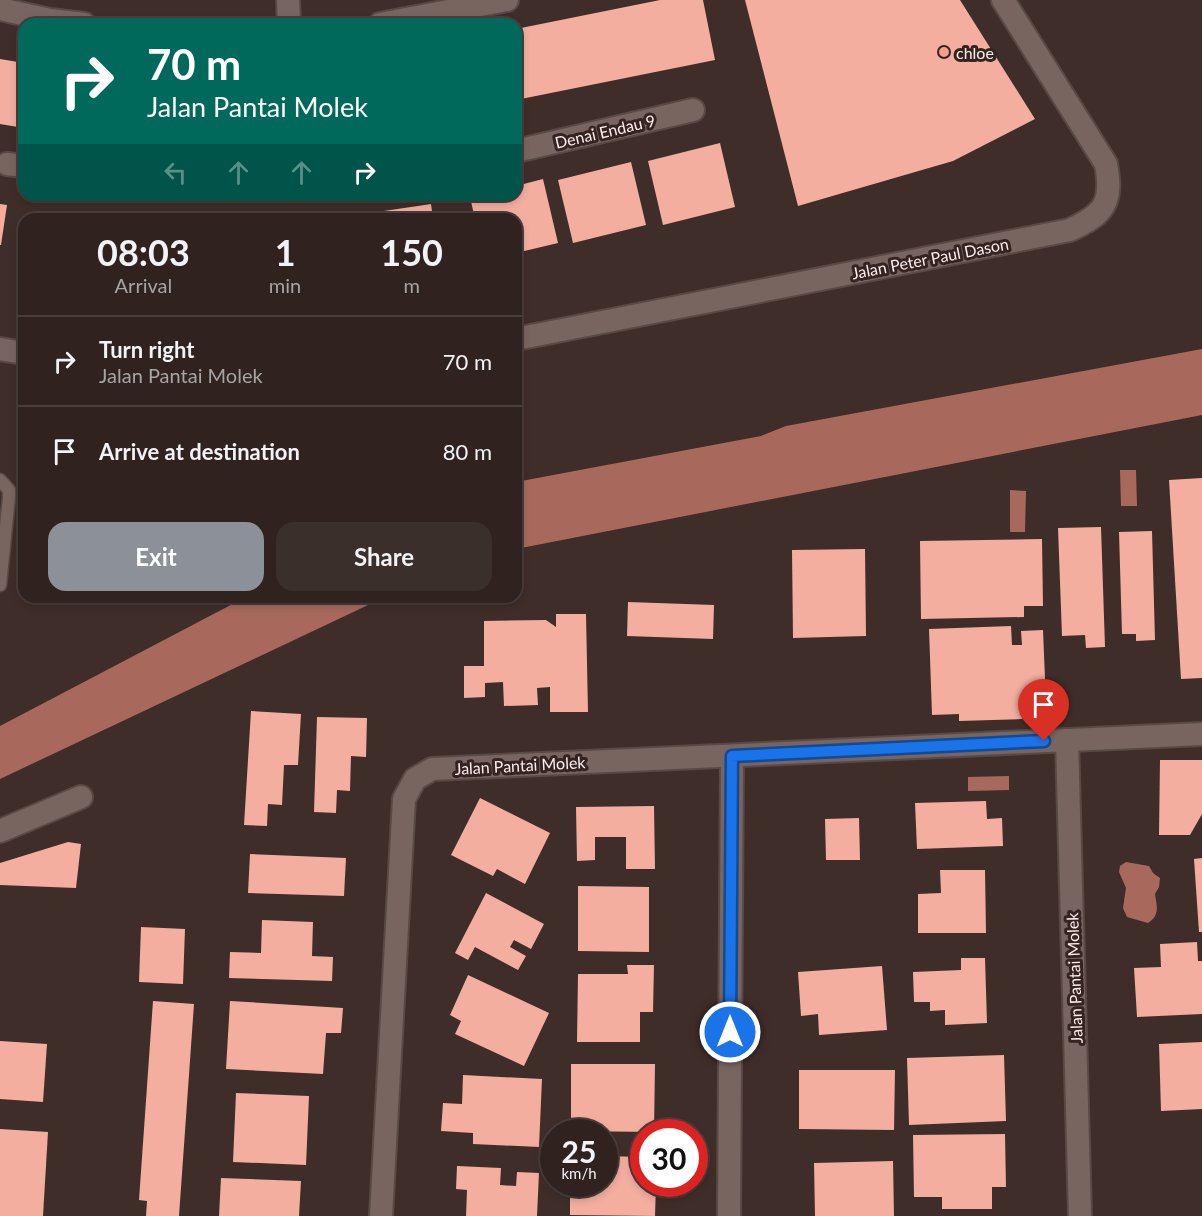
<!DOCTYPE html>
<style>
:root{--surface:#2f221f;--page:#3b2f2c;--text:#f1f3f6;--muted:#a7a4a4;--line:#4a3f3d;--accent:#8c9099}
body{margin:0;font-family:Lato,sans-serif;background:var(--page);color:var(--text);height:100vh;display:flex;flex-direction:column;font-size:22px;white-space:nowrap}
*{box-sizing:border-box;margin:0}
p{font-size:20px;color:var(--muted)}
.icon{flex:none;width:33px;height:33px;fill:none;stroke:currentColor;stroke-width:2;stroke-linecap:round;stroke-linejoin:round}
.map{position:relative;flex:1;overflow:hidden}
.side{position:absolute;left:18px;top:213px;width:504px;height:390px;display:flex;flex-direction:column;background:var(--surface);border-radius:18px;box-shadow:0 3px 9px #0003,0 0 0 2px var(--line)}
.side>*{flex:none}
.banner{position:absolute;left:18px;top:18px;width:504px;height:183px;border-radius:18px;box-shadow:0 3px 9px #0003,0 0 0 2px var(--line);background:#00695c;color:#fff;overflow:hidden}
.speed{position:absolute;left:540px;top:1119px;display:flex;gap:12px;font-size:30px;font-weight:700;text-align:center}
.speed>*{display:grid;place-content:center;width:78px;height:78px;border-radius:50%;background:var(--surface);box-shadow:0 3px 9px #0003,0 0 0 2px var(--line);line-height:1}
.speed small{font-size:15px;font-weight:400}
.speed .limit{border:9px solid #d22;background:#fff;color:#111}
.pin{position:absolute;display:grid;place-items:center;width:51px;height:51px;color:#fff;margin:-62px -26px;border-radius:50% 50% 50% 0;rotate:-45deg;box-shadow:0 0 6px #0007}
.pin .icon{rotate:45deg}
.me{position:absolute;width:66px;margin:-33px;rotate:0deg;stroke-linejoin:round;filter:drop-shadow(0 0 4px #0008)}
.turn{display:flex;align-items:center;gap:21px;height:126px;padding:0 30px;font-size:27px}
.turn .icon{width:78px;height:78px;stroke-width:2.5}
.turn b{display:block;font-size:42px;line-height:51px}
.lanes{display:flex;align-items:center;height:57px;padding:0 30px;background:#0003;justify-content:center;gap:30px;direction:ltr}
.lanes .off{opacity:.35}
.eta{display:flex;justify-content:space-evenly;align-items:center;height:102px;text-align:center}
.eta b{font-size:36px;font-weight:700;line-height:42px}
.action{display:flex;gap:12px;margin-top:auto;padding:12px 30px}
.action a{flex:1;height:69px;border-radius:18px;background:var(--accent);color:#fff;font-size:24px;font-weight:700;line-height:69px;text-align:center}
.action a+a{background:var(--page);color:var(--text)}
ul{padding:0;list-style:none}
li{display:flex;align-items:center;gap:18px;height:90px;padding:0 30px;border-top:2px solid var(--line)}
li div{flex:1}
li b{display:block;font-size:22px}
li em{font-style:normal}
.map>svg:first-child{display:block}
</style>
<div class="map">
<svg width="1202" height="1216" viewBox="0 0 1202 1216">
<rect width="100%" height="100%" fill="#3f2d29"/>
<!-- water -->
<g fill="#a8695c">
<polygon points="1202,349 1202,415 516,549 516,482 761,436 786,426"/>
<polygon points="1120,470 1136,470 1137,506 1121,506"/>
<polygon points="1010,490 1026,491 1025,532 1010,532"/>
<polygon points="246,597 385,597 0,779 0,726"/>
<polygon points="1009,776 1009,790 968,791 968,777"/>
<path d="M 1126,862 L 1149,866 L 1153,873 L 1160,878 L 1159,887 L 1155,894 C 1157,907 1160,915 1148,923 L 1127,917 L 1123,908 L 1126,888 L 1119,872 L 1120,866 Z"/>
</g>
<!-- building -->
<g fill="#f3aea0">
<polygon points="660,0 703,0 715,60 516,100 516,29"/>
<polygon points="745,0 960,0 1035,119 953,161 798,206"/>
<polygon points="0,59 24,63 24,128 0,124"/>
<polygon points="720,143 735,207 663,225 648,161"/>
<polygon points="631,162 646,225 573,243 558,180"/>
<polygon points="543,179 558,243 516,253 516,219 475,219 470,197 478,195 516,195 516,186"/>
<polygon points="0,204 7,205 1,245 0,245"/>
<polygon points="431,204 433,219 357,219 357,215"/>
<polygon points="41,212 91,218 91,219 41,219"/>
<polygon points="1202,478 1202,678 1181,679 1169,480"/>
<polygon points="1101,527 1105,647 1086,648 1085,635 1062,636 1058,528"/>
<polygon points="1152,531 1155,640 1136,641 1136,634 1122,634 1119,532"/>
<polygon points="1042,539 1043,606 1024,606 1024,617 921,619 920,541"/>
<polygon points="865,549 866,636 793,638 792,550"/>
<polygon points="628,602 714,605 713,639 627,636"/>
<polygon points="556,614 586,614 588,712 550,712 550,687 537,688 538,705 504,706 503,682 485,683 485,697 464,698 464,666 484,666 484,621 546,620 556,627"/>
<polygon points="1011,626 1012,645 1022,645 1021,631 1043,630 1046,703 1022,704 1022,719 959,721 959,714 932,715 929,629"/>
<polygon points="251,711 301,714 298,765 284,765 282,805 268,804 267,826 244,825"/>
<polygon points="317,717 367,718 366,757 351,756 350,791 337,790 336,813 314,812"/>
<polygon points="1160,760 1202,760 1202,814 1190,835 1159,835"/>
<polygon points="480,798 550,833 525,884 497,869 493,876 451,855"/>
<polygon points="986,801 987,819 1002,818 1003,846 917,849 915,803"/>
<polygon points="654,806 655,869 626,869 626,837 595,837 595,860 577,861 576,807"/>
<polygon points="859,818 860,860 826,860 825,819"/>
<polygon points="68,842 81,844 76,888 0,885 0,863"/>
<polygon points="250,854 346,858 344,896 248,893"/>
<polygon points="1202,858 1202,932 1199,932 1194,859"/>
<polygon points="940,870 985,870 986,933 918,933 918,894 941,893"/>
<polygon points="578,886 649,887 649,952 578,951"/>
<polygon points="486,893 544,924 531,949 514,940 510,947 526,956 518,970 475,947 468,960 455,953"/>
<polygon points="262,920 313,922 312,956 333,957 332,981 229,978 230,952 261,953"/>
<polygon points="141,927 185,929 183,984 139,982"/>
<polygon points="1197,942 1198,961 1202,961 1202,1014 1137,1017 1134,968 1161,967 1160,944"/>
<polygon points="961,958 985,958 987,1023 945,1025 945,1010 930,1011 930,1002 914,1002 913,972 961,970"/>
<polygon points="627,965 654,965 653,1012 640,1012 640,1042 577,1042 578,974 628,974"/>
<polygon points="882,966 887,1030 819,1035 818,1014 801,1016 798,972"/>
<polygon points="468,975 549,1013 524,1066 455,1034 461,1021 450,1015"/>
<polygon points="153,1001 194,1004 179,1216 146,1216 147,1201 139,1200"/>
<polygon points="230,1001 343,1008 341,1033 326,1033 323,1074 226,1069"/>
<polygon points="0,1041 47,1044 43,1102 0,1099"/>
<polygon points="1202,1042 1202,1109 1161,1111 1159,1044"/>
<polygon points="1004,1055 1006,1121 909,1125 907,1058"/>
<polygon points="571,1064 655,1064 654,1132 571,1131"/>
<polygon points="799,1070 895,1070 894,1130 799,1129"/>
<polygon points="463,1075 542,1079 539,1147 473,1144 473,1133 441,1131 443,1103 462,1104"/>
<polygon points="236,1093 309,1096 306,1165 233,1162"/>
<polygon points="0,1129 48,1132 43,1216 0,1216"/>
<polygon points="1005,1134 1006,1187 992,1187 992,1209 942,1209 942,1197 914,1197 913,1135"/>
<polygon points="604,1156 644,1157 644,1184 656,1184 655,1216 570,1215 570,1184 604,1184"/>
<polygon points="893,1161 894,1216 815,1216 814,1163"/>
<polygon points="457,1166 501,1168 500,1185 516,1186 517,1172 539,1173 537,1216 466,1216 467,1190 456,1189"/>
<polygon points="221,1178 301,1181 299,1216 219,1216"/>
</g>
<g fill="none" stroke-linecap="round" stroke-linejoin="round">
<defs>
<polyline id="service" points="0,480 9,490 9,497 0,585"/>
<g id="minor">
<polyline points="288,0 289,24"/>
<polyline points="0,9 50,20 84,24"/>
<polyline points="380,24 507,0"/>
<polyline points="516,151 693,110"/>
<polyline points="7,164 24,166"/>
<path d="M 516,339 L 1070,230 C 1105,214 1113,202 1106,164 L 1003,0"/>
<polyline points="0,349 24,353"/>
<polyline points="1067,740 1080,1216"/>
<polyline points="0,831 81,797"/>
<polyline points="381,1216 404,799 415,779 432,769 1202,734"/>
<polyline points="729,1216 732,756"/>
</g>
</defs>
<!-- service casing -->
<use href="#service" stroke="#594946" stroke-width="15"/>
<!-- minor casing -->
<use href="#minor" stroke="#594946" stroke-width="26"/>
<!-- service -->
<use href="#service" stroke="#796560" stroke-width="12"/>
<!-- minor -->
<use href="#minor" stroke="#796560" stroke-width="22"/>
</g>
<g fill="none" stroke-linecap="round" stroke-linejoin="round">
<defs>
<polyline id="route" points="730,1032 732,756 1044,741"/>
</defs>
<!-- route casing -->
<use href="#route" stroke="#114b97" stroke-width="15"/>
<!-- route -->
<use href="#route" stroke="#1a73e8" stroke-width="10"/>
</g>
<!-- markers -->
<circle fill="#f49d8b" stroke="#352320" stroke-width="2" cx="944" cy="52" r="6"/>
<g text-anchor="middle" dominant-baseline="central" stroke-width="6" stroke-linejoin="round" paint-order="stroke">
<!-- poi labels -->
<g font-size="16" fill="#faedeb" stroke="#352320" text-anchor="start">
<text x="956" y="52">chloe</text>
</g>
<!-- street labels -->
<g font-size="16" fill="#faedeb" stroke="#352320">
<text transform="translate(605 131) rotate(-13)">Denai Endau 9</text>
<text transform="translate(930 258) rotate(-11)">Jalan Peter Paul Dason</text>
<text transform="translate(520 765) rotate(-3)">Jalan Pantai Molek</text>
<text transform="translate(1074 978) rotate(-92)">Jalan Pantai Molek</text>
</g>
</g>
</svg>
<div class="speed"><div>25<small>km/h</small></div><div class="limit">30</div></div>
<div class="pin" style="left:1044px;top:741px;background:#d93025"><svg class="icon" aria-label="arrive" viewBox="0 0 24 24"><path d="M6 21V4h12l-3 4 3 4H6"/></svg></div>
<svg class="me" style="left:730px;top:1032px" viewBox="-20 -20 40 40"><circle r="17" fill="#1a73e8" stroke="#fff" stroke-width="3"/><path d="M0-11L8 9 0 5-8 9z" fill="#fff"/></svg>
<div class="banner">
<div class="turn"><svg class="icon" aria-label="right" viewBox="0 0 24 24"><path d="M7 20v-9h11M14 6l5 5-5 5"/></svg><div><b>70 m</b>Jalan Pantai Molek</div></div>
<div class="lanes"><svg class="icon off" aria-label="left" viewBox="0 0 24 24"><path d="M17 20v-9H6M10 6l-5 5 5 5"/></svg><svg class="icon off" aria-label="ahead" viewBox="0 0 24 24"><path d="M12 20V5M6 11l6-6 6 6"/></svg><svg class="icon off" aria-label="ahead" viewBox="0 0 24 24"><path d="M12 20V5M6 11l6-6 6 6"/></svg><svg class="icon" aria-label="right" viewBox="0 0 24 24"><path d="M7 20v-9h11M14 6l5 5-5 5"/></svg></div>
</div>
<section class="side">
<div class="eta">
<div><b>08:03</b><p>Arrival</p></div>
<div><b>1</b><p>min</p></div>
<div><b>150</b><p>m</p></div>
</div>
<ul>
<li><svg class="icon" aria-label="right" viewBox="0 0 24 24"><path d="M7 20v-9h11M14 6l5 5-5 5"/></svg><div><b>Turn right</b><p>Jalan Pantai Molek</p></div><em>70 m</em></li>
<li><svg class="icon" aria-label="arrive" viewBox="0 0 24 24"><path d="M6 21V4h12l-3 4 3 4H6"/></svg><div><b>Arrive at destination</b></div><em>80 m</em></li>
</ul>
<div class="action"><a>Exit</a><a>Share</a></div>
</section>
</div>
